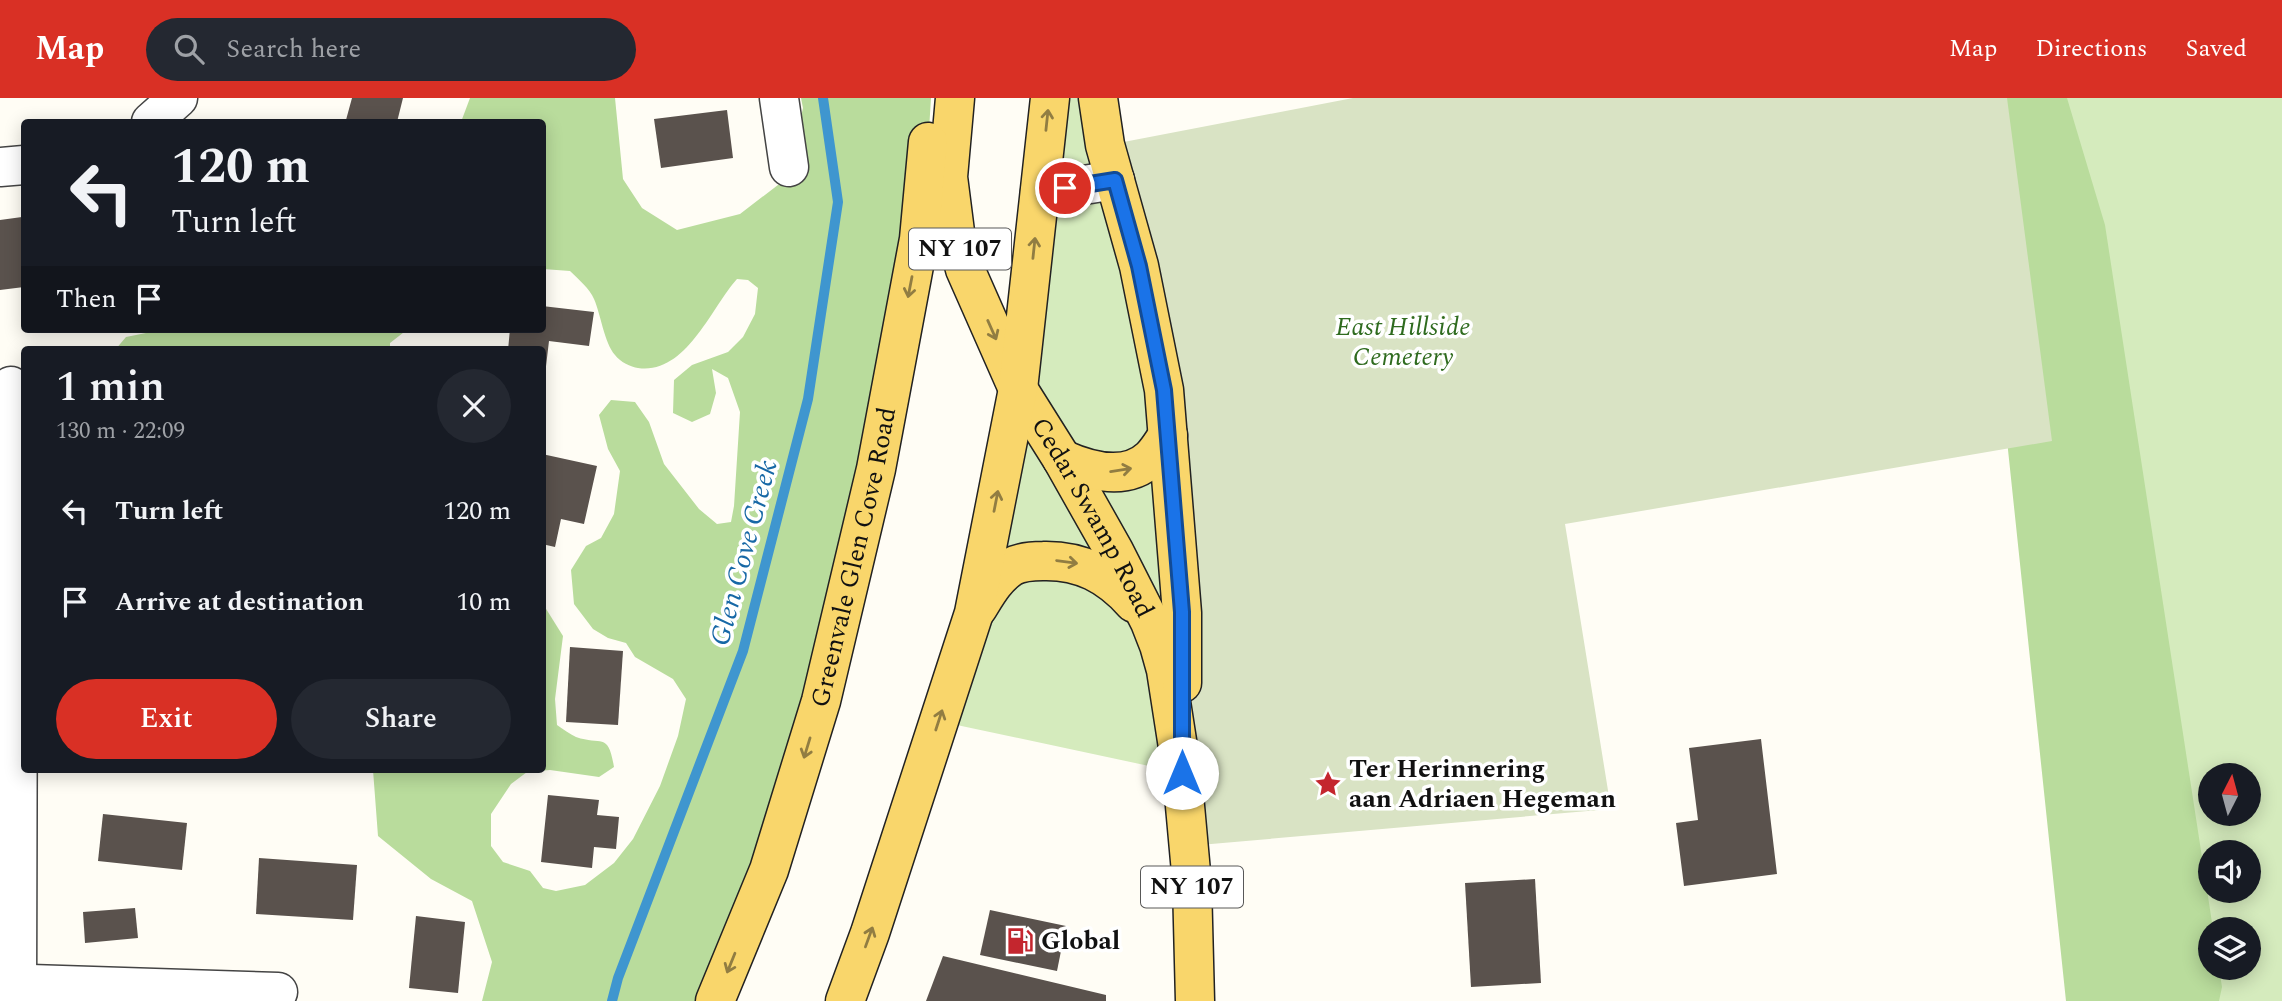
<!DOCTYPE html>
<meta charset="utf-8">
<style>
:root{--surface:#171b24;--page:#242831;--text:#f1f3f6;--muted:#9ea1a6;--accent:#d93025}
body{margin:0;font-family:Spectral,serif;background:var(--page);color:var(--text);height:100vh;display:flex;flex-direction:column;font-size:26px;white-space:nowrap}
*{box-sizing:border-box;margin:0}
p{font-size:23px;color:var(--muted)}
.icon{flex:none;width:38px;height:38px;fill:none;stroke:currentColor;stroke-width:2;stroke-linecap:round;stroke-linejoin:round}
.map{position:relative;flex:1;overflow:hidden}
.sheet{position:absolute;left:21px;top:248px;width:525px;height:427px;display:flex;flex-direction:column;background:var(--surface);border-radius:7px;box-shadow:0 4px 18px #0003}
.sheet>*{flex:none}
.hud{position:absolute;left:21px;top:21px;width:525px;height:214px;border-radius:7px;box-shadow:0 4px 18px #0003;background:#171b24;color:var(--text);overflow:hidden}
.needle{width:46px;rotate:6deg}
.tools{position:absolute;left:2198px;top:665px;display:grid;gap:14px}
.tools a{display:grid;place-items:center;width:63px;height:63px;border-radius:50%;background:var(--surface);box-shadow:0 4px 18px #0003;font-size:35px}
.pin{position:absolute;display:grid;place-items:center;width:60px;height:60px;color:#fff;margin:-30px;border:4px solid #fff;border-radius:50%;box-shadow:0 2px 7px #0007}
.me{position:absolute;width:77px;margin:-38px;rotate:0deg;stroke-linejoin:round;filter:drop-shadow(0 0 5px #0008)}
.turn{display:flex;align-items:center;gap:24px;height:147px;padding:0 35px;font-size:32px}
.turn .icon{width:91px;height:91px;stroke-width:2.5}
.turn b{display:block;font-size:49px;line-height:60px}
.then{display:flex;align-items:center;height:66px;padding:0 35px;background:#0003;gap:14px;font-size:26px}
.round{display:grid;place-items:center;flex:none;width:74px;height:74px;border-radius:37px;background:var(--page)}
.headline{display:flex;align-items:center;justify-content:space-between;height:119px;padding:0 35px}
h1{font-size:42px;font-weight:600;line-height:52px}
.action{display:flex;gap:14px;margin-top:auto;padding:14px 35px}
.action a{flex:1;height:80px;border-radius:42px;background:var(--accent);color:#fff;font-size:28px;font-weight:600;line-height:80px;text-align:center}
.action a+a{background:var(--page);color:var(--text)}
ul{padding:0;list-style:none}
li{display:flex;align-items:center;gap:21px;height:91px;padding:0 35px}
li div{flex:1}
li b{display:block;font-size:26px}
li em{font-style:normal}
header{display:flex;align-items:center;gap:42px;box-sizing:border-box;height:98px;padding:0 35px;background:var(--accent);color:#fff}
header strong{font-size:33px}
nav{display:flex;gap:38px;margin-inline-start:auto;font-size:24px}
.search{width:490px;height:63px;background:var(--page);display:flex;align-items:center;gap:18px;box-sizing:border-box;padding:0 24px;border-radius:38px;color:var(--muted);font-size:26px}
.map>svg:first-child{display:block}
</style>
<header>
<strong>Map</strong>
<div class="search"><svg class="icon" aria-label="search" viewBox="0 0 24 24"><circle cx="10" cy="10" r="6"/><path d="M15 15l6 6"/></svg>Search here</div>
<nav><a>Map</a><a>Directions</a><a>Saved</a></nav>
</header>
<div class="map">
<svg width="2282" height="903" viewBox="0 0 2282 903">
<rect width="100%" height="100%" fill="#fffdf5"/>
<!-- green -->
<g fill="#d5ebbd" fill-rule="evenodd">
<polygon points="1052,0 1092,0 1136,172 1182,675 938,623"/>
<path d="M 2007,0 L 2282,0 L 2282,903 L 2124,903 ZM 2210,677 L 2249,677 L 2249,716 L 2210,716 ZM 2210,754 L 2249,754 L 2249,793 L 2210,793 ZM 2210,831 L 2249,831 L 2249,870 L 2210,870 Z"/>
</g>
<!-- forest -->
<g fill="#b9dc9c">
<path d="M 470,0 L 615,0 L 623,81 L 642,110 L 677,132 L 740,116 L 787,80 L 803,10 L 801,0 L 931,0 L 925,96 L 876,371 L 715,903 L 482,903 L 492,864 L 472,803 L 431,781 L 378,738 L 373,672 L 542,672 L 543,506 L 563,538 L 555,601 L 557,627 C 563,631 570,636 576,639 C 602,648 608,633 614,669 L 599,679 L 550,672 L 527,674 L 511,686 L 491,716 L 491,748 L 503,764 L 530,773 L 543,790 L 556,793 L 585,787 L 614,765 L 633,741 L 660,688 L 678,638 L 686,601 L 673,581 L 635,559 L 626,545 L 608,540 L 593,531 L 574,506 L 571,472 L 586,448 L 601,440 L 614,416 L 620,373 L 608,351 L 599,317 L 611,302 L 635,304 L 649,324 L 664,366 L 699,411 L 717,426 L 731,424 L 734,408 L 740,314 L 728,280 L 712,271 L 716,295 L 710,316 L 692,324 L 673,315 L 674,282 L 692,267 L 728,254 L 743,239 L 755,216 L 758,190 L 748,182 L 737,181 C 711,210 686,277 638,270 C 631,269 620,264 615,257 C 604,244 601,217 594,201 C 590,191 578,181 570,173 L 543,171 L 542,24 L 461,24 Z"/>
<polygon points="1971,0 2067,0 2105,127 2213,831 2210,831 2210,870 2219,870 2222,889 2219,903 2066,903"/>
<polygon points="166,231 408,231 390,245 390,252 115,252 126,239"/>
</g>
<!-- cemetery -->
<polygon fill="#d9e3c4" points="1353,0 2007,0 2052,343 1565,426 1611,711 1188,748 1182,515 1108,47"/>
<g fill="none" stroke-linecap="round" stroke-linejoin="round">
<!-- stream -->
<polyline stroke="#3f96cf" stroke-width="10" points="612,903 618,880 743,553 808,301 838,104 823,0"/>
</g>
<!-- building -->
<g fill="#5a524d">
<polygon points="352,0 403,0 397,24 354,24 346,22"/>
<polygon points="727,12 733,60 661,70 654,21"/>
<polygon points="22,119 24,143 24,189 0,192 0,122"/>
<polygon points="542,208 594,214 589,248 549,243 544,285 542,285 542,252 508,252 510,231 542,231"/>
<polygon points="542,356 597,368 584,426 561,421 555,449 542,446"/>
<polygon points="570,549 623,553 618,627 566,624"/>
<polygon points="1761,641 1777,776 1684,788 1676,725 1698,722 1689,650"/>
<polygon points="548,697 599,702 597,717 619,719 616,751 594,749 592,770 541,764"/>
<polygon points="103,716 187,725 182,772 98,763"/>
<polygon points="259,760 357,767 353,822 256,816"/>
<polygon points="1535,781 1541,885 1471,889 1465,785"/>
<polygon points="135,810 138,840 85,845 83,814"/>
<polygon points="990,812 1066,828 1057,873 980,857"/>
<polygon points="416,818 465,824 458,895 409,890"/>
<polygon points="943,858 1106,897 1106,903 926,903"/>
</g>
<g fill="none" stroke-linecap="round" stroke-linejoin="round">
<defs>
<g id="minor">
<polyline points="779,0 789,69"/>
<polyline points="151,24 178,0"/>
<polyline points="0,69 24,67"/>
<polyline points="1040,94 1115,82"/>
<polyline points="11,288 18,506 17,903"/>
<polyline points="0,885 278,894"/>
</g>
<g id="major">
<path id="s1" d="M 955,0 L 948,79 L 955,134 L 965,171 L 1018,291 L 1062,361 L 1114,453 L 1150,524 L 1159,547 L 1166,572 L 1182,675 L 1192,785 L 1195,903"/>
<polyline points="1098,0 1105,47 1139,168 1164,292 1182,515 1182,585"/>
<path d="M 1062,361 C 1089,373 1126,384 1151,360 C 1158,353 1163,344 1168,337"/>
<path d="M 977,511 C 987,495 995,480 1011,469 C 1020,464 1033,463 1043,463 C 1081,462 1109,477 1134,505"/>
<path id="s2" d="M 715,903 L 769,772 L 821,603 L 876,371 L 919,141 L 928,44"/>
<polyline points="845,903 870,835 974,515 1018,291 1050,0"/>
</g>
</defs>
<!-- minor casing -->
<use href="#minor" stroke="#444" stroke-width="41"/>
<!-- major casing -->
<use href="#major" stroke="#222" stroke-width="41"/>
<!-- minor -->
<use href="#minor" stroke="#fff" stroke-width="38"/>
<!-- major -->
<use href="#major" stroke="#f9d66b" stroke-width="38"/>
</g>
<!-- one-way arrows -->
<defs><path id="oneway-shaft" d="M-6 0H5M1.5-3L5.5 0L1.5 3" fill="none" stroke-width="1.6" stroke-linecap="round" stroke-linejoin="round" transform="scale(1.75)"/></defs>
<g stroke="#917d42">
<use href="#oneway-shaft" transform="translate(1047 22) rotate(-84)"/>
<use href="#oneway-shaft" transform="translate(1034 150) rotate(-84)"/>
<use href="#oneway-shaft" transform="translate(910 189) rotate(101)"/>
<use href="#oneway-shaft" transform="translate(992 232) rotate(66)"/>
<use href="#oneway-shaft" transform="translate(1121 372) rotate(-9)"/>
<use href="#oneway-shaft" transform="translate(996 403) rotate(-79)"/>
<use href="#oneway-shaft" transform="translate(1067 464) rotate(8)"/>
<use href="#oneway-shaft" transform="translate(939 622) rotate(-72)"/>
<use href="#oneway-shaft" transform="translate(807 650) rotate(107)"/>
<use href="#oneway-shaft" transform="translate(869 839) rotate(-70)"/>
<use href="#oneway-shaft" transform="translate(731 865) rotate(112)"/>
</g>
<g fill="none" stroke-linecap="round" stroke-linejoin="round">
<defs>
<polyline id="route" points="1065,90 1115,82 1139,168 1164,292 1182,514 1182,675"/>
</defs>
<!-- route casing -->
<use href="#route" stroke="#114b97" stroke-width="18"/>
<!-- route -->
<use href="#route" stroke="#1a73e8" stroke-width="12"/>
</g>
<!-- icons -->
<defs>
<symbol id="sight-bare" viewBox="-9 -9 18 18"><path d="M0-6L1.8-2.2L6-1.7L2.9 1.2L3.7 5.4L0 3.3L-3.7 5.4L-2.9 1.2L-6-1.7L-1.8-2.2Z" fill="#c4262e" stroke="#fff" stroke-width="2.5" paint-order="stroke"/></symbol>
<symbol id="fuel-bare" viewBox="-9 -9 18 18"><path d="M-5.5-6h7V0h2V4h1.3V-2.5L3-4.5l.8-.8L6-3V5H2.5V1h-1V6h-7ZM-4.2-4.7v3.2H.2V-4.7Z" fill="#c4262e" stroke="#fff" stroke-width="2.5" paint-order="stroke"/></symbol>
</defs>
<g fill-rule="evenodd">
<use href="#sight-bare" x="1309" y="667" width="38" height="38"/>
<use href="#fuel-bare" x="1001" y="824" width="38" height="38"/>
</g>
<g text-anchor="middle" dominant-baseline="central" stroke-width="7" stroke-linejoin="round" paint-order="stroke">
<!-- shield labels -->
<g fill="#fff" stroke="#585858" stroke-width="2">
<rect x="909" y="130.5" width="102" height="41" rx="5"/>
<rect x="1141" y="768.5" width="102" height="41" rx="5"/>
</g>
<g font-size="24" font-weight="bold" fill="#111">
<text x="960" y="151">NY 107</text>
<text x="1192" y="789">NY 107</text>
</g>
<!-- park labels -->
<g font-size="26" font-style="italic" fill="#2f6b1f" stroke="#fff">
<text x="1403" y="229">East Hillside<tspan x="1403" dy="30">Cemetery</tspan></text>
</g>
<!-- street labels -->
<g font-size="26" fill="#111" stroke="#fff">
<text stroke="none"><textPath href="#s1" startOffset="453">Cedar Swamp Road</textPath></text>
<text stroke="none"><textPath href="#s2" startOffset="466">Greenvale Glen Cove Road</textPath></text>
</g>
<!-- poi labels -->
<g font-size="26" font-weight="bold" fill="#111" stroke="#fff" text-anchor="start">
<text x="1349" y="671">Ter Herinnering<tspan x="1349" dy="30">aan Adriaen Hegeman</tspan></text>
<text x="1041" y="843">Global</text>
</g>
<!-- water labels -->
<g font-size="28" font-style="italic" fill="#1768a6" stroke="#fff">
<text transform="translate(744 455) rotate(-75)">Glen Cove Creek</text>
</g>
</g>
</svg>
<div class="tools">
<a><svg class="needle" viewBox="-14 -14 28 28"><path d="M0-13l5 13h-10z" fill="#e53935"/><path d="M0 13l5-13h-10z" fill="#9ea1a6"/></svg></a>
<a><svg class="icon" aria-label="sound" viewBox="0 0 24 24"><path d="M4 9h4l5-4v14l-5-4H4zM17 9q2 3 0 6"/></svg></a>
<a><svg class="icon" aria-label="layers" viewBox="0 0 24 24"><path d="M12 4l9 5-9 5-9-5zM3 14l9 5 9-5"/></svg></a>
</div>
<div class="pin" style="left:1065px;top:90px;background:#d93025"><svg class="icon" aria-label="arrive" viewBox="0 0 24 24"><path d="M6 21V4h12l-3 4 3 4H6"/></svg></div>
<svg class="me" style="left:1182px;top:675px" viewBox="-20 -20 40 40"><circle r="19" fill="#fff"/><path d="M0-13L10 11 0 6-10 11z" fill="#1a73e8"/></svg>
<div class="hud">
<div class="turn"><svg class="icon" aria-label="left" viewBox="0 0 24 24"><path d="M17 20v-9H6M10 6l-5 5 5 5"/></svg><div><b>120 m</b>Turn left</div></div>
<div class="then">Then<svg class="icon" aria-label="arrive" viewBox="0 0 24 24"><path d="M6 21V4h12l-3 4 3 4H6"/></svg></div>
</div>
<section class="sheet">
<div class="headline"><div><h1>1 min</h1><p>130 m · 22:09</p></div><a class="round"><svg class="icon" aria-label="close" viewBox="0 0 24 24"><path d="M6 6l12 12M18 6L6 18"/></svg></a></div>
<ul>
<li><svg class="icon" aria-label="left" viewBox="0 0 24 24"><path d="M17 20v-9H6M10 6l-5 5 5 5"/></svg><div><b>Turn left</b></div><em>120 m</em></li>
<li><svg class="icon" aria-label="arrive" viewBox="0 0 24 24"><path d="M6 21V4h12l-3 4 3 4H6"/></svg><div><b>Arrive at destination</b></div><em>10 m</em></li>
</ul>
<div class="action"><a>Exit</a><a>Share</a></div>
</section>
</div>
